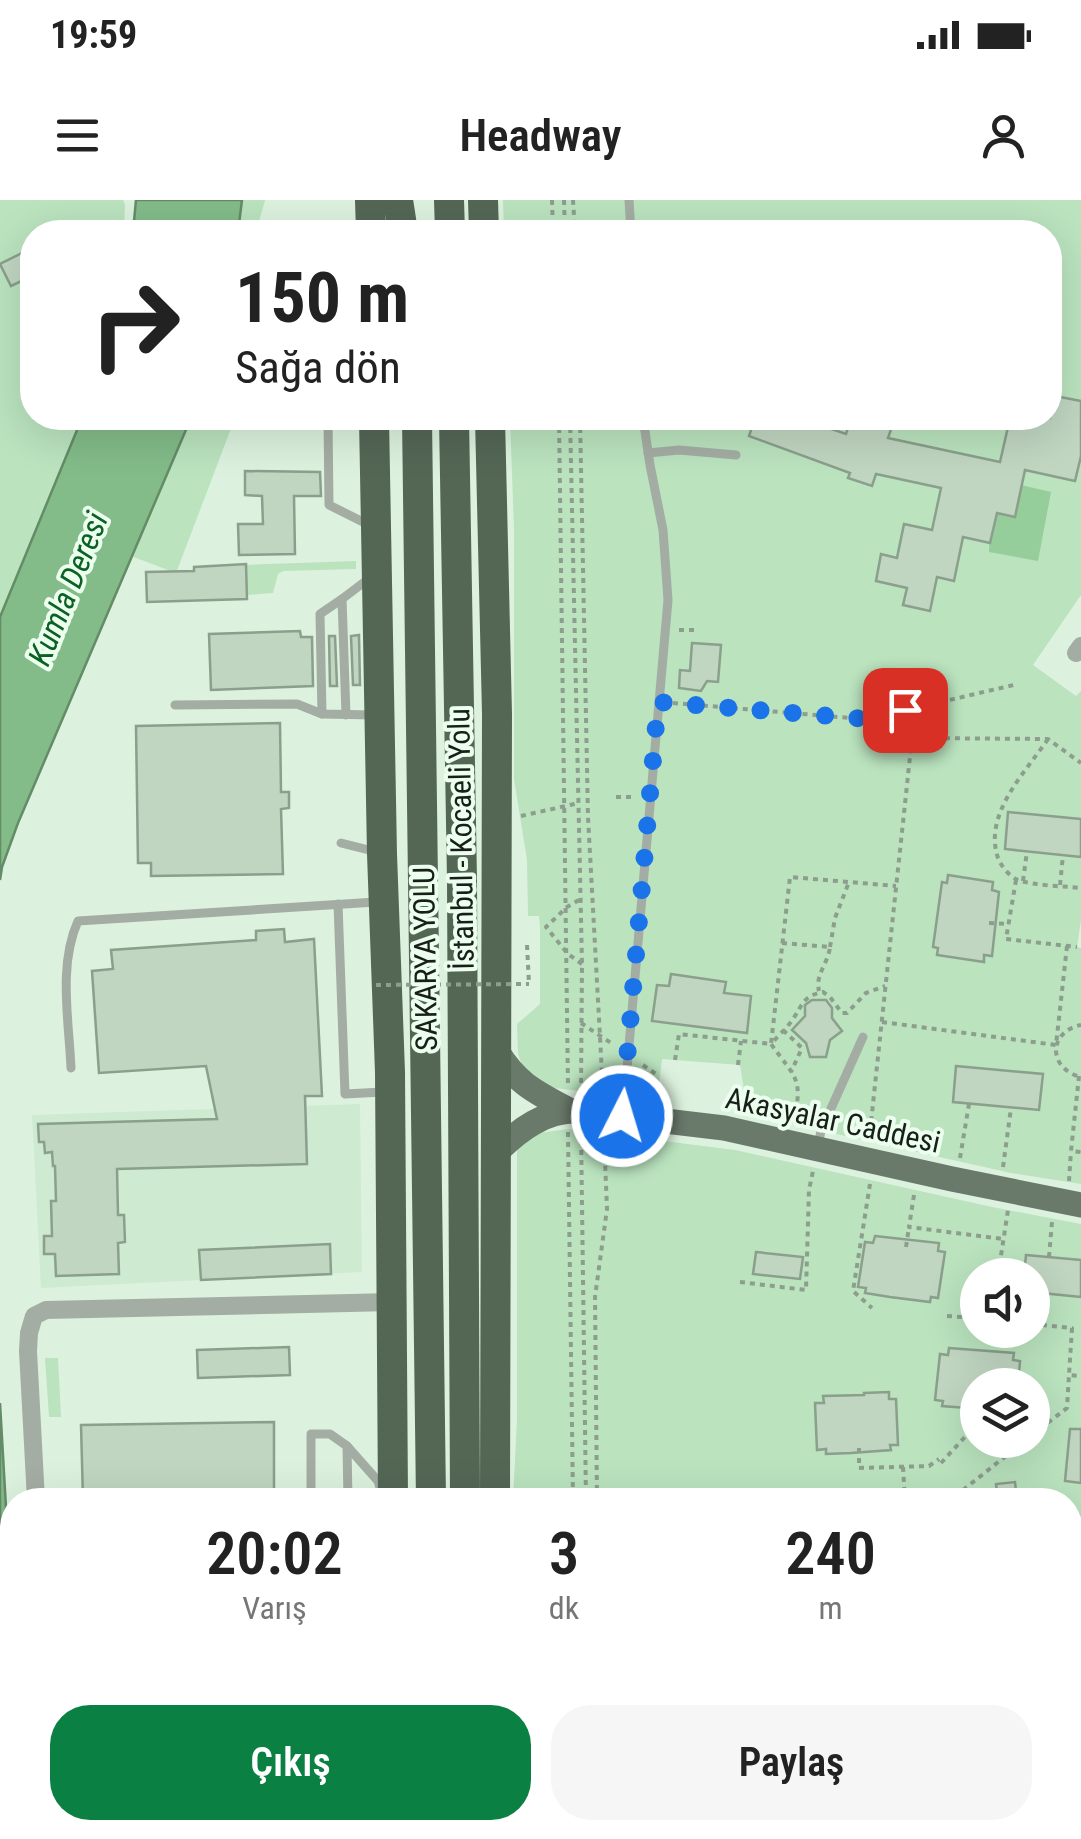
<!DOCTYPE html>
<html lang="tr">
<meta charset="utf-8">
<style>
:root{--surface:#fff;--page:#f6f6f6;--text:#222;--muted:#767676;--accent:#0b8043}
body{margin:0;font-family:"Roboto Condensed",sans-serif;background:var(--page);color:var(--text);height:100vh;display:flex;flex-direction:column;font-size:38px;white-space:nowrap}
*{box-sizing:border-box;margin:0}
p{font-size:32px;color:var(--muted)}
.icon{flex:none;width:55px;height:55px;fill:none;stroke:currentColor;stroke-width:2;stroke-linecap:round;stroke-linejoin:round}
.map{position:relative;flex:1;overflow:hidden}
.side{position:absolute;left:0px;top:1288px;width:1082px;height:352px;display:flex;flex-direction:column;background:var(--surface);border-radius:40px 40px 0 0;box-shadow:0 10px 40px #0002}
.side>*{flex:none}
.guide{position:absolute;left:20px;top:20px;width:1042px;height:210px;border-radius:40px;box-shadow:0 10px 40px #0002;background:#fff;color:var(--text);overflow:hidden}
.controls{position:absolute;left:960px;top:1058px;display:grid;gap:20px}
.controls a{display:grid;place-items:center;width:90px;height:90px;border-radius:50%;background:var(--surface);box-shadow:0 10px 40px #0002;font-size:50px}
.pin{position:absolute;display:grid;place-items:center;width:85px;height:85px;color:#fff;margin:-42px;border-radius:20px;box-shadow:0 5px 15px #0006}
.me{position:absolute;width:110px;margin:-55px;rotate:5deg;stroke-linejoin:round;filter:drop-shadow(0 0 8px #0008)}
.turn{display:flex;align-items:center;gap:35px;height:210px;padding:0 50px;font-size:45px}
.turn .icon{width:130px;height:130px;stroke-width:2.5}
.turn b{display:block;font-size:70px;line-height:85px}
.eta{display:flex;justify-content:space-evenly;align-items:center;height:170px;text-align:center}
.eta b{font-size:60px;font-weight:600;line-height:70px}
.action{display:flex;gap:20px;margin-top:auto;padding:20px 50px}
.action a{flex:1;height:115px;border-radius:40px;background:var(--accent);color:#fff;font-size:40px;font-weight:600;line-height:115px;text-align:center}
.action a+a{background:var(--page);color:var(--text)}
.status{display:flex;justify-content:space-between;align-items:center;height:70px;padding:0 50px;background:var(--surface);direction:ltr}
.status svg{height:28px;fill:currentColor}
header{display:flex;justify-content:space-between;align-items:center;height:130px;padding:0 50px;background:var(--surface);font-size:45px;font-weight:600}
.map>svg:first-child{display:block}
</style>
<div class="status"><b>19:59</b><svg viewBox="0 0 49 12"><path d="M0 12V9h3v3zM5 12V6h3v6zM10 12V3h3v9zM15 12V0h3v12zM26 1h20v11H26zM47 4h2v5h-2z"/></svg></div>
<header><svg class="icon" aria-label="menu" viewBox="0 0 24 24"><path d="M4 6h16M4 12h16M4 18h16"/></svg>Headway<svg class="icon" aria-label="person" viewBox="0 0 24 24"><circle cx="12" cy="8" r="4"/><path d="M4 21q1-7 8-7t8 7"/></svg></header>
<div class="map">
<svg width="1081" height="1639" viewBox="0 0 1081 1639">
<rect width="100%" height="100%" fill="#dcf2de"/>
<!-- built -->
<polygon fill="#ceead0" points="360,904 362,1072 41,1088 32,915"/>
<!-- green -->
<g fill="#bae3be" fill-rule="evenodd">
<polygon points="0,0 123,0 125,5 124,32 32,32 32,218 82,218 0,417"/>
<polygon points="242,0 265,0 256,32 238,32"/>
<polygon points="503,0 1081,0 1081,395 1033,465 1076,496 1081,491 1081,720 1077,747 1081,748 1081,984 1011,973 748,914 740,865 662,859 657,900 554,888 525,874 518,854 517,824 540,804 540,728 539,716 528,716 527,660 514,579 514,328 510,218 1050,218 1050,32 504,32"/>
<polygon points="191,218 235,218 176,373 131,356"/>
<polygon points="356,361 356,369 283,371 278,374 273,393 247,395 242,365"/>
<path d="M 568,929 L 735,950 L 992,1007 L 1081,1024 L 1081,1316 L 1070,1317 L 1070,1300 L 513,1300 L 517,1220 L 517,949 L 531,934 ZM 978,1075 L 1032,1075 L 1032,1130 L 978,1130 ZM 978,1185 L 1032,1185 L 1032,1240 L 978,1240 Z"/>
<polygon points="45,1158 58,1158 61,1217 49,1217"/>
<polygon points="1070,1371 1081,1371 1081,1601 1070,1602"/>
<polygon points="513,1628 1012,1628 1013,1639 513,1639"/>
</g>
<!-- forest -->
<polygon fill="#96ce9b" points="1021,285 1051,292 1038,361 989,352 990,316"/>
<!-- water -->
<g fill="#83bb89" stroke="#638c67" stroke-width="2.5">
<polygon points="136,0 242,0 238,32 133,32"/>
<polygon points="82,218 191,218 18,623 2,667 0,680 0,417"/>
<polygon points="0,1203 9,1360 0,1392"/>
</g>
<!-- building -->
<g fill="#c0d6c1" stroke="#8a9f8c" stroke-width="2.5">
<polygon points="32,48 32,76 11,86 0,64"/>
<polygon points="1050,195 1081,201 1081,256 1075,281 1025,270 1015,317 997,313 990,343 963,337 954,381 937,377 930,411 903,405 907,388 876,381 881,354 897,358 904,324 932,330 941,288 876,274 872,286 848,278 850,273 749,236 755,218 799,218 846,234 851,218 865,223 867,218 895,218 888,238 1000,262 1010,218 1050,218"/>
<polygon points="245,271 320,272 321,296 294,296 295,354 239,355 238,324 263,324 262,296 245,295"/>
<polygon points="246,364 247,399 147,402 146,372 194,371 194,367"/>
<polygon points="300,431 301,437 312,437 313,486 211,490 209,434"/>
<polygon points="359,435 360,485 353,485 351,436"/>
<polygon points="329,436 335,436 337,486 330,486"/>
<polygon points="692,443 721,445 718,482 707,481 701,491 679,488 680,470 690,471"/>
<polygon points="280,523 281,592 289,592 289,608 281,609 283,674 151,676 151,663 138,663 136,526"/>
<polygon points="1008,612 1081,619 1081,657 1005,649"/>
<polygon points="948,675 993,682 992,690 999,692 992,756 984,755 984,762 937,755 938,748 933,747 942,682 947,683"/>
<polygon points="284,729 285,742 314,739 322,896 305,896 307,964 117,969 118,1015 124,1015 125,1042 118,1043 119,1074 56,1076 55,1054 44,1054 44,1036 52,1036 51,1001 56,1001 55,966 53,966 52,952 45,953 44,942 39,942 38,924 217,919 206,866 99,873 92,771 113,769 111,750 256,740 256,731"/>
<polygon points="671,774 726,782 724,793 751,796 747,833 652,821 657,785 669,786"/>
<polygon points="812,800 826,800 832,808 832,818 842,831 830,840 826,857 810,857 806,843 792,830 805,816 805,805"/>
<polygon points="956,866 1043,874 1039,910 953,902"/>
<polygon points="875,1036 939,1043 938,1051 945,1052 938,1098 931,1097 930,1102 890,1097 865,1093 866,1088 858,1087 865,1042 873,1043"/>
<polygon points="330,1044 331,1074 201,1080 199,1050"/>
<polygon points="756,1052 803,1057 800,1079 753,1074"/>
<polygon points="1026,1055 1081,1060 1081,1097 1032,1092 1032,1075 1024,1075"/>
<polygon points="289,1147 290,1175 198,1178 197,1150"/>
<polygon points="949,1148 1014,1153 1013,1160 1020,1161 1018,1185 978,1185 978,1204 968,1203 967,1208 942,1206 943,1201 935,1200 940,1154 948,1155"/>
<polygon points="889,1192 889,1199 896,1199 898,1245 890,1245 891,1250 851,1253 826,1254 826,1249 817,1250 815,1203 824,1203 823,1196 864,1195 864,1193"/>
<polygon points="274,1222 274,1300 83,1300 81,1225"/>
<polygon points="1070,1229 1081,1229 1081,1283 1065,1281"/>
<polygon points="1015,1282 1017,1300 998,1300 996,1284"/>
</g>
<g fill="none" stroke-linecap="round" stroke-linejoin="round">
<!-- path -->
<g stroke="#8d9e8f" stroke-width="4" stroke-dasharray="5 5" stroke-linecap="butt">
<polyline points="552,0 553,32"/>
<polyline points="564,0 565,32"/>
<polyline points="573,0 575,32"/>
<polyline points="559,218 568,888"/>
<polyline points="570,218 582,764 581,888"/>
<polyline points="580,218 588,617 603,892"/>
<polyline points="679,430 694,430"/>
<polyline points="673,503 898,522 912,538 1048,539 1081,563"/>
<polyline points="872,518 1018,484"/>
<path d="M 1048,539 C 1025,573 983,614 998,658 C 1001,666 1010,677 1018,680 C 1035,686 1063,686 1081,688"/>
<polyline points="616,597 635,597"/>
<polyline points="521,616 579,603"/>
<polyline points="1016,680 1006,739 1077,747"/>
<polyline points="1023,681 1027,651"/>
<polyline points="1060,685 1063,655"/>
<polyline points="579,700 567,707 546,727 568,754 582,764"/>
<polyline points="989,723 1008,724"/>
<path d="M 782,743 L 830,747 C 828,764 815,774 819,791"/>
<polyline points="527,745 529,784"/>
<polyline points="830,747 835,718 849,682"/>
<polyline points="882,822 1056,845 1067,746"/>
<polyline points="581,823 614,845"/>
<polyline points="783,830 802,848 791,872"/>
<polyline points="675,860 679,834 771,844 790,677 896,686"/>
<polyline points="643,865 659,876"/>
<polyline points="738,865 741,841"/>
<path d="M 1077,876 C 1047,865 1050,831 1081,825"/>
<polyline points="1079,876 1071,951 1081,952"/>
<path d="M 794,921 C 803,877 796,879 771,844 C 778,836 787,828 793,819 C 803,804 803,796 823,792 L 830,797 L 842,813 L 847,813 L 866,793 L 885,786"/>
<polyline points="581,930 586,1300"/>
<polyline points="568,932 573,1300"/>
<polyline points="869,941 912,538"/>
<polyline points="960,958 969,904"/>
<polyline points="1003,967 1011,908"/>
<polyline points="1069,981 1071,951"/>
<polyline points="870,984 853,1091 872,1108"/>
<polyline points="914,995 909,1027 1003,1039"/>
<polyline points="906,1047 909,1027"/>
<polyline points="1049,1057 1052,1022"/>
<polyline points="998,1075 1008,1010"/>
<polyline points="740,1082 806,1090 809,990 813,971"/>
<polyline points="947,1116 978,1118"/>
<polyline points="1032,1124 1072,1128 1069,1175 1081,1176"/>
<polyline points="1032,1235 1067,1208 1069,1175"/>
<polyline points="859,1248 859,1268 929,1266 939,1259"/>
<polyline points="941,1263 975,1226 975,1204"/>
<polyline points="903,1267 905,1300"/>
<polyline points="963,1290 1026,1240"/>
<polyline points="597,1300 595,1097 607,1009 604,937"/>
<polyline points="1070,1486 1081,1485"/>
<polyline points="577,1628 577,1639"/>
<polyline points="591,1628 591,1639"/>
<polyline points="602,1628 602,1639"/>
</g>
<!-- lane -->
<g stroke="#a4ada4" stroke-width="9">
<polyline points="629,0 631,32"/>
<polyline points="328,218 329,305 369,325"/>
<polyline points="648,253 679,250 736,255"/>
<polyline points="175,505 297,504 322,514 373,515"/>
<polyline points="322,514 320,414 342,399"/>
<polyline points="346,515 342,399 371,377"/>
<polyline points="341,643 377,652"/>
<polyline points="338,704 345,894 383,892"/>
<path d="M 71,868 C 69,821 58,765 78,721 L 376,702"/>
<polyline points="623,914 668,400 663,330 650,265 643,218"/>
<polyline points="818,945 821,931 863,837"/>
<polyline points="347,1246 378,1281 381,1291"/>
<polyline points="311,1300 311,1234 330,1234 347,1246 348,1300"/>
<polyline points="313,1628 313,1639"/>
<polyline points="352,1628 352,1639"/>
<polyline points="1038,1639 1043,1632 1081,1629"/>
</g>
<!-- street -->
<g stroke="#a4ada4" stroke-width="18">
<polyline points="1076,453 1081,446"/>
<polyline points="36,1300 28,1151 29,1133 34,1116 46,1110 392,1102"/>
<polyline points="0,1511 12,1468"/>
</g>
<!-- primary -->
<g stroke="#69796a" stroke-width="25">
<path d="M 495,848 C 516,883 533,891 569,910"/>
<path d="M 495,954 C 518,930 546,909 581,911 L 724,928 L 952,979 L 1081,1005"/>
</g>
<!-- highway -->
<g stroke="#546755" stroke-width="30">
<polyline points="370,0 371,32"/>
<polyline points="398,0 403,32"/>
<polyline points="449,0 450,32"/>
<polyline points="483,0 484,32"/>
<polyline points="374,218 382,654 390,872 393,1300"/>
<polyline points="417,218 431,1300"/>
<polyline points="454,218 462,680 465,1300"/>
<polyline points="490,218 497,514 495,1300"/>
<polyline points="396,1628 396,1639"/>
<polyline points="434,1628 434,1639"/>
<polyline points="467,1628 467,1639"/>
<polyline points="499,1628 499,1639"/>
</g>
<!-- path-bridge -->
<polyline stroke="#8d9e8f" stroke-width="4" stroke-dasharray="5 5" stroke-linecap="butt" points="376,785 529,784"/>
</g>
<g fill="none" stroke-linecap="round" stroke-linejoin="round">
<!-- route -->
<polyline stroke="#1a73e8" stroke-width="18" stroke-dasharray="0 32.4" points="622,916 658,502 868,519 905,510"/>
</g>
<g text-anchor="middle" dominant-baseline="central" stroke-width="8" stroke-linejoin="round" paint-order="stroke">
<!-- street labels -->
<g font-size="30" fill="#171f18" stroke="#ecfeee">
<text transform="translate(461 639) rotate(-91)">İstanbul - Kocaeli Yolu</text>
<text transform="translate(425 759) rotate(-91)">SAKARYA YOLU</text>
<text transform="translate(833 920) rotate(12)">Akasyalar Caddesi</text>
</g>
<!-- water labels -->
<g font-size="32" font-style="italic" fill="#0a6123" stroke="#ecfeee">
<text transform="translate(68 389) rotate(-68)">Kumla Deresi</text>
</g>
</g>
</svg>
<div class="controls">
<a><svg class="icon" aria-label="sound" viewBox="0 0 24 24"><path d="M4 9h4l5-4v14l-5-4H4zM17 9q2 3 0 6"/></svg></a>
<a><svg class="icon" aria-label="layers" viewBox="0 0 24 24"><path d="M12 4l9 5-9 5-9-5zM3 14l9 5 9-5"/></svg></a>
</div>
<div class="pin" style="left:905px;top:510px;background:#d93025"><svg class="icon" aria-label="arrive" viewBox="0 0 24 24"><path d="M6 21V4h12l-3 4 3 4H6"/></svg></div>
<svg class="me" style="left:622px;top:916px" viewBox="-20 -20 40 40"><circle r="17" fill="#1a73e8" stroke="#fff" stroke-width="3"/><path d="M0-11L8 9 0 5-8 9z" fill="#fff"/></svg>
<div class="guide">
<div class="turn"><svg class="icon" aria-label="right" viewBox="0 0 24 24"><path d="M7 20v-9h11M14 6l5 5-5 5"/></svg><div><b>150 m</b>Sağa dön</div></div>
</div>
<section class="side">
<div class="eta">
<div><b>20:02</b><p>Varış</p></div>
<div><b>3</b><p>dk</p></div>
<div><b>240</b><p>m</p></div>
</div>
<div class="action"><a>Çıkış</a><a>Paylaş</a></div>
</section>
</div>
